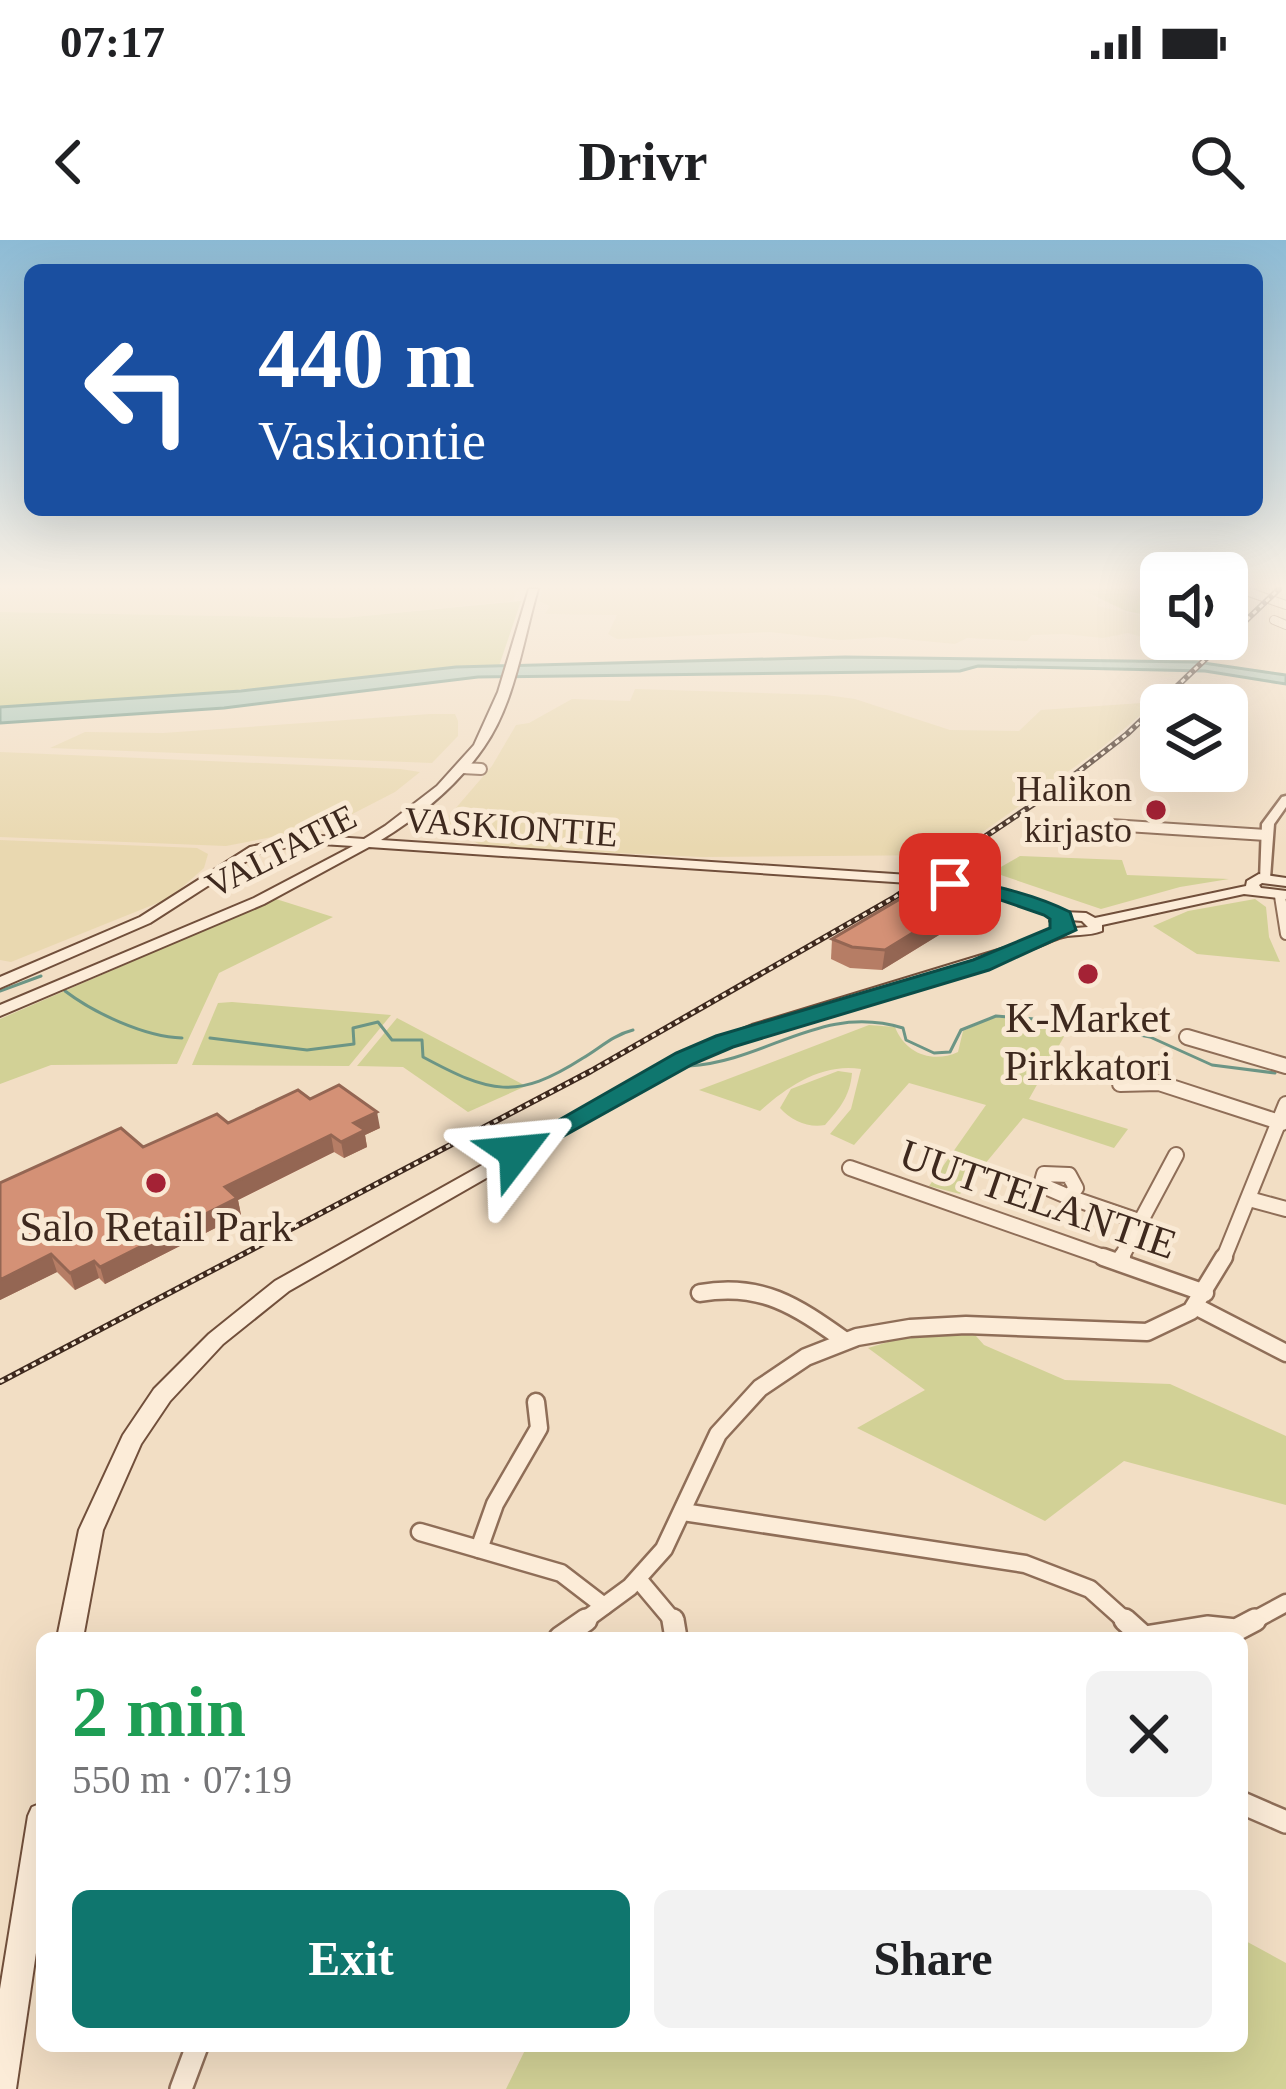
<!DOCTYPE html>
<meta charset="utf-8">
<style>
:root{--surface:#fff;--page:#f2f2f2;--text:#202124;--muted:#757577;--accent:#0f766e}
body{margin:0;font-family:Georgia,serif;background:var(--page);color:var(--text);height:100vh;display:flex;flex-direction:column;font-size:45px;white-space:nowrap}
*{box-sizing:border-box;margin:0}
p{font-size:39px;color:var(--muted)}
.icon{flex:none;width:66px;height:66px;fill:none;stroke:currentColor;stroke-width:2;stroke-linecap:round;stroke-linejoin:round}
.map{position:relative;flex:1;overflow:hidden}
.details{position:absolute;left:36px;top:1392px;width:1212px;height:420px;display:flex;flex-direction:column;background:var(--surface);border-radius:18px;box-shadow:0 12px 48px #0002}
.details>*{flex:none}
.guide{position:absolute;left:24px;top:24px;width:1239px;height:252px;border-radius:18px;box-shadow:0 12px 48px #0002;background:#1a4fa0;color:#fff;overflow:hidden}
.buttons{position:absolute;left:1140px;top:312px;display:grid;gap:24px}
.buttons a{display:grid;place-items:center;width:108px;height:108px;border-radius:18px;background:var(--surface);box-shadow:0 12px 48px #0002;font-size:60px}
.pin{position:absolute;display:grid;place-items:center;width:102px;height:102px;color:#fff;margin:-51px;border-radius:24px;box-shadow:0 6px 18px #0006}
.me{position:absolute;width:132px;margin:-66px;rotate:61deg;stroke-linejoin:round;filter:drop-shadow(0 0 9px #0008)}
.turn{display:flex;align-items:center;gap:42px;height:252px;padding:0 36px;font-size:54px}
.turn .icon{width:156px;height:156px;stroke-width:2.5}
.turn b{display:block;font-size:84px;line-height:102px}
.round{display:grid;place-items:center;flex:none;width:126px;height:126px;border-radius:18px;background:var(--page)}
.headline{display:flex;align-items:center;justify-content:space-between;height:204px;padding:0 36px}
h1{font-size:72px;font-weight:700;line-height:90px;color:#1e9e55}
.cta{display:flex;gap:24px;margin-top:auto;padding:24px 36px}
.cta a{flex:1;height:138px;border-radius:18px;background:var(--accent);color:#fff;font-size:48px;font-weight:700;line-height:138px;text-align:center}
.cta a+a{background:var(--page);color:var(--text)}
.status{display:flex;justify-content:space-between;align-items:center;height:84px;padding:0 60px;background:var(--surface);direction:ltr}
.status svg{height:33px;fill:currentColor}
header{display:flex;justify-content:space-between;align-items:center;height:156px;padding:0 36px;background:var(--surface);font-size:54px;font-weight:700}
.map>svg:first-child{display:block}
</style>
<div class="status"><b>07:17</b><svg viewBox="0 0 49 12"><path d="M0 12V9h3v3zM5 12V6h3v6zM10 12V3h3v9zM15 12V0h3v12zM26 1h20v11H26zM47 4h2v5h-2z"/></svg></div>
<header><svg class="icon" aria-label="back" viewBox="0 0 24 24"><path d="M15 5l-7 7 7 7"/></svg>Drivr<svg class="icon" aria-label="search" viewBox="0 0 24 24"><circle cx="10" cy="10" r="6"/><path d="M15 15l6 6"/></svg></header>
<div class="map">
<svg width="1286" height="1849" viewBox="0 0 1286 1849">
<rect width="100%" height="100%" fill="#f2dec4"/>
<!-- farmland -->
<g fill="#e9d8b0">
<polygon points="0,349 518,349 513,361 343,378 0,372"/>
<polygon points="543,349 1082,349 1101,362 1097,366 1161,380 1161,399 1203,400 1155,400 1128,393 1103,398 1064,394 1032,395 1027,401 967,398 955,404 884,397 840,400 770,392 617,399 608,394 617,375 545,374 550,366 539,361"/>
<polygon points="635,449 826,455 855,459 950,490 1019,491 1041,470 1156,462 1100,509 950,615 701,617 484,607 450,588 449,576 492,526 516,485 529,483 572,459 630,461"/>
<polygon points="430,474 455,474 458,481 458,496 432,523 50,508 85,492 163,493"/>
<polygon points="0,512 400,529 420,532 395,552 329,586 226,606 0,597"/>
<polygon points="0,600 197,608 208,614 204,628 170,658 11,722 0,720"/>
</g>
<!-- green -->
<g fill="#d2d196">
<polygon points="1080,349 1161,349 1161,378 1126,371"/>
<polygon points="521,361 499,426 94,463 0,467 0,372 343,378"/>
<polygon points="1020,616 1122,620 1127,635 1229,639 1180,647 1101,669 992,632"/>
<polygon points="276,659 333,677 219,733 177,824 51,825 0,844 0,779"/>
<polygon points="1255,659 1266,667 1269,697 1280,722 1197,714 1153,686 1188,671"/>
<polygon points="218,763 232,762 391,775 349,826 192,825"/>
<path d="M 994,777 L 1071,784 L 1029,859 L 1128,889 L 1114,908 L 1023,878 L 960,954 L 929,946 L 986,865 L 909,843 L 854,905 L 830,894 L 851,869 L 861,829 C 822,823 788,846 760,871 L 699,850 L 869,785 L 895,787 C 905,813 932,824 958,812 L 963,791 Z"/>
<polygon points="397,778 526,846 468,872 403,827 357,826"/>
<path d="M 838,831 L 852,833 C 850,856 840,868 825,885 C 808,888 792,881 780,868 L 791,849 Z"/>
<polygon points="955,1093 976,1096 984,1105 1065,1140 1170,1144 1286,1196 1286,1265 1124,1221 1045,1281 857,1188 925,1150 868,1108 908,1096"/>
<polygon points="1242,1699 1286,1723 1286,1849 506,1849 527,1806 1242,1806"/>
</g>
<!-- water -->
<polygon fill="#a6c5b8" stroke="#6c9585" stroke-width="3" points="845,417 1197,422 1286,435 1286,444 1205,431 978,426 960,431 478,437 224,468 0,483 0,467 241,451 456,427"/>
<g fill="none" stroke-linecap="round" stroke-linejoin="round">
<!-- stream -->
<g stroke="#6c9585" stroke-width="3">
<polyline points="0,751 41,736"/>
<path d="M 65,751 C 94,773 145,797 182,798"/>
<path d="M 210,798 L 307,810 L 354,804 L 353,788 L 378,782 L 392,800 L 422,800 L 423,817 C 490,853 516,861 583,818 C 600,808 613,795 633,790"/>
<path d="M 689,826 C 768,821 821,763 903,788 L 906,800 L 934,813 L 950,812 L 961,790 L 996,776 L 1073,782 L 1150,797 L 1212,825 L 1275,833"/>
</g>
<defs>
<g id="minor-far4">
<polyline points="1240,349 1286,365"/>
<polyline points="1274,380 1286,385"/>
</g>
<g id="minor-far3">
<polyline points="462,528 481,529"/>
<polyline points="1111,585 1266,595"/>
<polyline points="1280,656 1286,694"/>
</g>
<g id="minor-far2">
<polyline points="1187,797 1286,826"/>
<polyline points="1120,844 1159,843 1282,883"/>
<polyline points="850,928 1112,1020"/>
<polygon points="1044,934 1069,935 1076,948 1069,957 1041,945"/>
<polyline points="1069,957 1139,981"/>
<polyline points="1249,959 1286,969"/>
<polyline points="1120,1020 1176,915"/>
<polyline points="1223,1020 1286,864"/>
</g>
<g id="minor-far1">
<polyline points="1103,1017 1205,1053"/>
<polyline points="1119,1022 1122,1017"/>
<path d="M 700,1053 C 761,1042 796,1066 844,1100"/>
<polyline points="1195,1066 1286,1113"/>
<polyline points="683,1272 1025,1324 1090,1349 1128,1383"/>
<polyline points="420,1292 561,1333 604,1366"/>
<polyline points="479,1309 495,1264 539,1188 536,1162"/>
<polyline points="638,1339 675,1383"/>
<polyline points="581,1383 630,1347 664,1309 718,1194 760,1148 806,1117 857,1097 910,1088 966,1085 1147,1092 1191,1071 1224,1017"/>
<polyline points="1249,1383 1286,1363"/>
</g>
<g id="minor">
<polyline points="673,1380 676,1398"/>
<polyline points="1125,1380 1145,1398"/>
<polyline points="1145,1397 1207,1387 1236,1390 1255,1380"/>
<polyline points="560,1398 586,1380"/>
<polyline points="1242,1563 1286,1582"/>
<polyline points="181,1849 197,1806"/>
</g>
<polygon id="tertiary" points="1286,556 1286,567 1274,584 1270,638 1268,641 1260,641 1262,584 1282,557"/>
<g id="secondary">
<path d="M 529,349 L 538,349 C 523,400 515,463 484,507 C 458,545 419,577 381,600 L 924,636 L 997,648 L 1063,672 L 1086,673 L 1095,678 L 1246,646 L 1247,641 L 1259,634 L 1286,638 L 1286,646 L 1262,643 L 1259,645 L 1261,648 L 1286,651 L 1286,659 L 1244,654 L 1102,685 L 1102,691 C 1087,697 1073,693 1059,698 C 1045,703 1033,711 1018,712 L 764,791 L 691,821 L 289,1051 L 223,1104 L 170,1161 L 141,1204 L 103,1290 L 83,1398 L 57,1398 L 79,1290 L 123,1195 L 154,1149 L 209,1094 L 275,1041 L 679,815 L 752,785 L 1031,700 L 1056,689 L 1050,681 L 1053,677 L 994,656 L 924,644 L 369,607 L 264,664 L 0,776 L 0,765 L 254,658 L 353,606 L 306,603 L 259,613 L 150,683 L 0,748 L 0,737 L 140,677 L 250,607 L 306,595 L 364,599 L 385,586 L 437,546 L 474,505 L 498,452 ZM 1070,680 L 1082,681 L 1088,687 L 1076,688 L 1065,682 Z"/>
<polygon points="42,1563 42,1672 16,1849 0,1849 0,1749 28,1576 32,1567"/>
</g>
</defs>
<!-- minor-far4 casing -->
<use href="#minor-far4" stroke="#8f6e58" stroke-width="10"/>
<!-- minor-far3 casing -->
<use href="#minor-far3" stroke="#8f6e58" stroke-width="14"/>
<!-- minor-far2 casing -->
<use href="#minor-far2" stroke="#8f6e58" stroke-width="18"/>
<!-- minor-far1 casing -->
<use href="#minor-far1" stroke="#8f6e58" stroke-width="21"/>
<!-- minor casing -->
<use href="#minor" stroke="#8f6e58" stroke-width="26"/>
<!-- tertiary casing -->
<use href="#tertiary" stroke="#8f6e58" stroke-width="5"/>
<!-- secondary casing -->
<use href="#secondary" stroke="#714f3b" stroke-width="4"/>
<!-- minor-far4 -->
<use href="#minor-far4" stroke="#fcecd8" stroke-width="8"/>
<!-- minor-far3 -->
<use href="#minor-far3" stroke="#fcecd8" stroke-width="10"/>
<!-- minor-far2 -->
<use href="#minor-far2" stroke="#fcecd8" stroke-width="14"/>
<!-- minor-far1 -->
<use href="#minor-far1" stroke="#fcecd8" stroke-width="16"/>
<!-- minor -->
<use href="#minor" stroke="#fcecd8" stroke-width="21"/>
<!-- tertiary -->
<use href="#tertiary" fill="#fcecd8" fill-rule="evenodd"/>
<!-- secondary -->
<use href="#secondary" fill="#fcecd8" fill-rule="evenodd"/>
<defs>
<polyline id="rail" points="0,1142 591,831 895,657 1056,549 1127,494 1279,349"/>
</defs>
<!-- rail casing -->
<use href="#rail" stroke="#3e291e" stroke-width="6"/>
<!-- rail -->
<use href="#rail" stroke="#f9e9d4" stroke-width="3" stroke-dasharray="4.5" stroke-linecap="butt"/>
</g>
<!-- wall -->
<g fill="#b67d65">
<polygon points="939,695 882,730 850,728 831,719 832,699"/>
<polygon points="310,859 380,888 365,895 367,907 344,918 334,912 238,960 241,975 105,1044 99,1038 75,1050 57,1032 0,1060 0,943 143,907"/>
</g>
<!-- shaded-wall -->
<g fill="#946653">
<polygon points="942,675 939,695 882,730 885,710"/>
<polygon points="377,872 380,888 365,895 367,907 344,918 341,902 354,883"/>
<polygon points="331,895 334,912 238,960 241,975 105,1044 100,1027 225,947"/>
<polygon points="51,1014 57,1032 0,1060 0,1040"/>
<polygon points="94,1021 99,1038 75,1050 70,1033"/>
</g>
<!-- building -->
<g fill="#d49176" stroke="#946653" stroke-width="3">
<polygon points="900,659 942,675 885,710 852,707 832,699"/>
<polygon points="339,845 377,872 354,883 365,890 341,902 331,895 225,947 237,958 100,1027 94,1021 70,1033 51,1014 0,1040 0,943 121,888 143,907 217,874 228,883 298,850 310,859"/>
</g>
<!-- sky -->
<linearGradient id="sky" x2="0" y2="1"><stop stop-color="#8dbbd5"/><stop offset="0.57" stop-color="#f9f0e4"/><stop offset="1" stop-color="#f9f0e4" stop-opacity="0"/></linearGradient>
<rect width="1286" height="608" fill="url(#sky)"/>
<!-- route -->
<path fill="#0f766e" stroke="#0a4d48" stroke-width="3" d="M 950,637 C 991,645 1032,653 1070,672 L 1076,690 L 989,730 L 733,807 L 693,824 L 526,917 L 507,917 L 503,912 L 676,813 L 716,796 L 973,720 L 1050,688 L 1050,679 L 1044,675 L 992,657 L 942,648 L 942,639 Z"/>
<!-- markers -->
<g fill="#a42235" stroke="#f9e9d4" stroke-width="4.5">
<circle cx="1156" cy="570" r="12"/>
<circle cx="1088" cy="734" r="12"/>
<circle cx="156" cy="943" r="12"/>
</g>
<g text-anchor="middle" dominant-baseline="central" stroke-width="10" stroke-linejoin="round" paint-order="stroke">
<!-- far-poi labels -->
<g font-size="36" fill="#3e291e" stroke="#f9e9d4" text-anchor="end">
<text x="1132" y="549">Halikon<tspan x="1132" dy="41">kirjasto</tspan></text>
</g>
<!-- far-street labels -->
<g font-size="36" fill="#3e291e" stroke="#f9e9d4">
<text transform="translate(511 587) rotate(4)">VASKIONTIE</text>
<text transform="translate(281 611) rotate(-27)">VALTATIE</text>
</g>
<!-- poi labels -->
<g font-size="42" fill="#3e291e" stroke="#f9e9d4">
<text x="1088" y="778">K-Market<tspan x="1088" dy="48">Pirkkatori</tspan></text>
<text x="156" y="987">Salo Retail Park</text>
</g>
<!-- street labels -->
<g font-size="42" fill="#3e291e" stroke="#f9e9d4">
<text transform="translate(1038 959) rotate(19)">UUTTELANTIE</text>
</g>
</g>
</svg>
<div class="buttons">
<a><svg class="icon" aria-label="sound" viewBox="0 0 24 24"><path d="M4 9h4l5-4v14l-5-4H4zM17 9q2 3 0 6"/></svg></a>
<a><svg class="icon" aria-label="layers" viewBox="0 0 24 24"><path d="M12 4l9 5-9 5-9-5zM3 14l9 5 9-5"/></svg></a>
</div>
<div class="pin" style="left:950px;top:644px;background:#d93025"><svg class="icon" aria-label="arrive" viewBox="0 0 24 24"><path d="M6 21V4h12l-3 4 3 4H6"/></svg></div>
<svg class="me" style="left:516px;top:912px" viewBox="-20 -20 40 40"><path d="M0-17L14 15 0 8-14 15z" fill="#0f766e" stroke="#fff" stroke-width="4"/></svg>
<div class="guide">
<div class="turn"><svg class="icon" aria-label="left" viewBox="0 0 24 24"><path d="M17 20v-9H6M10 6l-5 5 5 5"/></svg><div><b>440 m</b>Vaskiontie</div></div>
</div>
<section class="details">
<div class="headline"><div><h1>2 min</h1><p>550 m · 07:19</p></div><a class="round"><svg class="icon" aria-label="close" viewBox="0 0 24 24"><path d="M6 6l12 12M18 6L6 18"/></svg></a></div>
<div class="cta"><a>Exit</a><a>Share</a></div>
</section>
</div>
